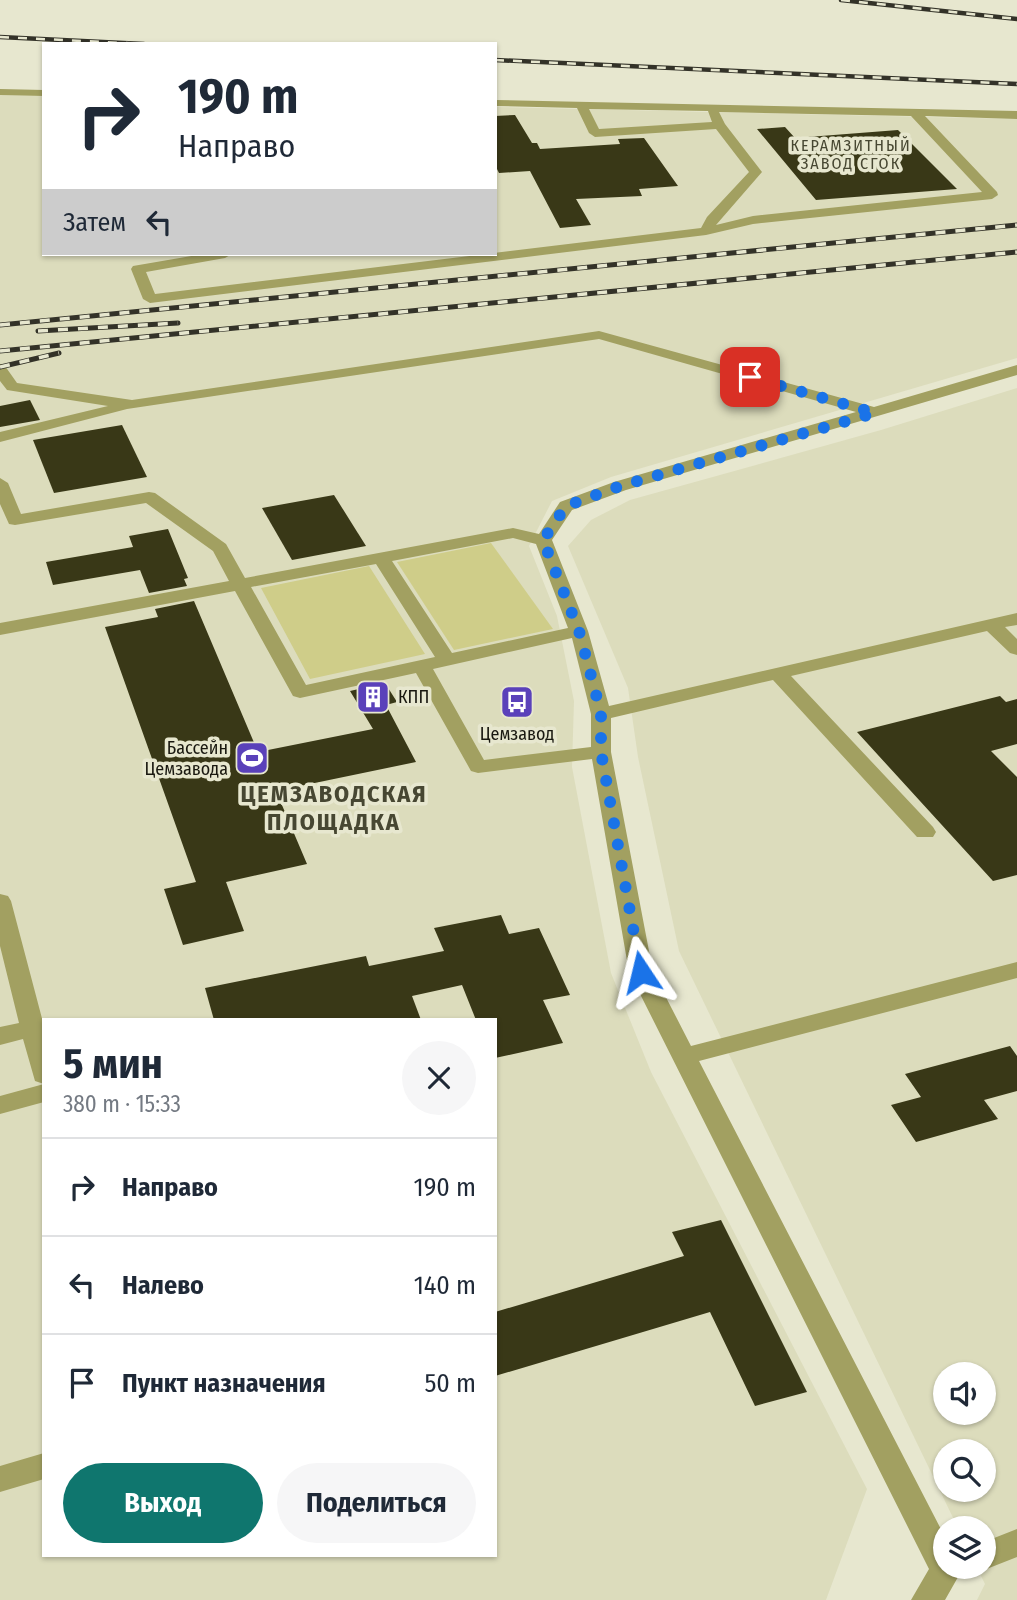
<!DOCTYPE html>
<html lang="ru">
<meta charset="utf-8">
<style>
:root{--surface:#fff;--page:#f6f6f7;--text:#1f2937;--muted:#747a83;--line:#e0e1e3;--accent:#0f766e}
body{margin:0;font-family:"Fira Sans Condensed",sans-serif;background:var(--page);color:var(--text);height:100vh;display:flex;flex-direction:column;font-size:26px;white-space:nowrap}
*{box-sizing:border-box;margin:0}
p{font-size:23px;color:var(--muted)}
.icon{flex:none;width:38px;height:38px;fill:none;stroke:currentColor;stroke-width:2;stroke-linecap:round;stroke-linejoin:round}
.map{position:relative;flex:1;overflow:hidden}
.drawer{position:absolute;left:42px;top:1018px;width:455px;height:539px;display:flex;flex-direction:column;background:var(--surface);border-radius:0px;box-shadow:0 2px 5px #0004}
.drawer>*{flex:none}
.hud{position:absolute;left:42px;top:42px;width:455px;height:214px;border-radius:0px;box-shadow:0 2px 5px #0004;background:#fff;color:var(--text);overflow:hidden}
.buttons{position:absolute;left:933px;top:1362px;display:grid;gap:14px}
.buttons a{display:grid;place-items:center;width:63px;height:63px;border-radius:50%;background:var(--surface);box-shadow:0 2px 5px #0004;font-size:35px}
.pin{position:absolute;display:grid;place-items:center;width:60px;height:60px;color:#fff;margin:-30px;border-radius:14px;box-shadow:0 4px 10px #0006}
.me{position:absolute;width:77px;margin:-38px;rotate:350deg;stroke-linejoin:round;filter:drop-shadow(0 0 5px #0008)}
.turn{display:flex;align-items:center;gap:24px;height:147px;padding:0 21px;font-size:32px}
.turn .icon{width:91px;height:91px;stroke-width:2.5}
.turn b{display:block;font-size:49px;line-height:60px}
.then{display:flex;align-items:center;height:66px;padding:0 21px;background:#0003;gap:14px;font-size:26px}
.round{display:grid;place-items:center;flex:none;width:74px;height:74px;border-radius:37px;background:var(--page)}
.overview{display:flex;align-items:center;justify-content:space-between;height:119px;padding:0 21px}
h1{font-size:42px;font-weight:700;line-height:52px}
.cta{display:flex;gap:14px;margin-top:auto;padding:14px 21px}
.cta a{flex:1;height:80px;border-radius:42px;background:var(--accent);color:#fff;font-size:28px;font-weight:700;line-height:80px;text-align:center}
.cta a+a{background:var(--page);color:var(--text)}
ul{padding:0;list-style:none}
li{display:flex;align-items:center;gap:21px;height:98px;padding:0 21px;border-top:2px solid var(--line)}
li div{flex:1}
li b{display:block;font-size:26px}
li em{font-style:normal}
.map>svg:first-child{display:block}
</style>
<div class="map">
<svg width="1017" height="1600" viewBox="0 0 1017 1600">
<rect width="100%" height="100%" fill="#e7e7cf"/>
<!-- built -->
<g fill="#dcdcbc" fill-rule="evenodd">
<path d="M 0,95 L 44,96 L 44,254 L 495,254 L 495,107 L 1017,119 L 1017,358 L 611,477 L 552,501 L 529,546 L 557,616 L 574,701 L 572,767 L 611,973 L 651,1072 L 867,1489 L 826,1600 L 0,1600 ZM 44,1020 L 495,1020 L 495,1556 L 44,1556 Z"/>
<path d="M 1017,388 L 1017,1600 L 977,1600 L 985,1584 L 976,1566 L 984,1566 L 984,1528 L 958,1528 L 679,951 L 638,757 L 628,688 L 568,546 L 591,520 L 630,500 L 881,430 ZM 945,1374 L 984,1374 L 984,1412 L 945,1412 ZM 945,1451 L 984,1451 L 984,1489 L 945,1489 Z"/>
</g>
<!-- green -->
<g fill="#cfcd89">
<polygon points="491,543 553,629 454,650 397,562"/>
<polygon points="369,566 425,654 310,679 261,588"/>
</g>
<!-- building -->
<g fill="#393817">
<polygon points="515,115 532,143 537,143 540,149 620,144 618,139 644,138 678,186 639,189 642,196 576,199 591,225 560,228 530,171 499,173 495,165 495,116"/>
<polygon points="785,127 795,138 898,130 957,189 816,200 757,129"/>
<polygon points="30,400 40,420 0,427 0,406"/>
<polygon points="122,425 147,477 54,493 33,440"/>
<polygon points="334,495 366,546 292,560 262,508"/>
<polygon points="168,529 188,578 184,579 187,586 149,593 140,570 53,585 46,562 133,547 129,536"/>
<polygon points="194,601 258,752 373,729 350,691 385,683 397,702 386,705 416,762 276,791 307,864 226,882 244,931 183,945 164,889 196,882 105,627 158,617 155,609"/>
<polygon points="1000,696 1006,702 1017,699 1017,744 991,751 1017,777 1017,875 993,881 857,732"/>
<polygon points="501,915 509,934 539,928 570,995 543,1000 563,1043 495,1058 495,1020 476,1020 462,985 412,996 421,1020 214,1020 205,988 366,956 369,966 444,951 434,928"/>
<polygon points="1010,1046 1017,1056 1017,1091 984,1100 998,1119 916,1142 891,1105 921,1097 905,1074"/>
<polygon points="721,1220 807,1392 755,1406 710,1312 495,1376 495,1312 684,1256 672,1232"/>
</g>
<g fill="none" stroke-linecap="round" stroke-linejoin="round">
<!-- minor -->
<g fill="#a2a061" fill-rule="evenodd">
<polygon points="0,89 44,90 44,96 0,95"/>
<path d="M 495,100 L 1017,111 L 1017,119 L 925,116 L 997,192 L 998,195 L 992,199 L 753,224 L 706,235 L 150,303 L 143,299 L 131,269 L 133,266 L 203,254 L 232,254 L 225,258 L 146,272 L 155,294 L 701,228 L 707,217 L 749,172 L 716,129 L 595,137 L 589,133 L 577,108 L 495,106 ZM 589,109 L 708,111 L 712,122 L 599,129 ZM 719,112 L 911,116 L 982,192 L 753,216 L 716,225 L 762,172 L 725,124 Z"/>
<path d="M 599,331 L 874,407 L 1017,365 L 1017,375 L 626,490 L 572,510 L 552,540 L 588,631 L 609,706 L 1017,613 L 1017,625 L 1005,627 L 1017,639 L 1017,655 L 1010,653 L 987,631 L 791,676 L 933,827 L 936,832 L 933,837 L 917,837 L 773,680 L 611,718 L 611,752 L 653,972 L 691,1046 L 1017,962 L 1017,978 L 699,1061 L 945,1537 L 945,1566 L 960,1566 L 962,1570 L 945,1600 L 911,1600 L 929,1569 L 629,972 L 592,759 L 478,773 L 471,771 L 416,673 L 300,698 L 293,696 L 235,591 L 0,635 L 0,623 L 229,581 L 213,551 L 146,503 L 15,525 L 9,524 L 0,504 L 0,478 L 8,483 L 21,514 L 149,492 L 155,493 L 226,544 L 245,578 L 513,528 L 539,534 L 560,502 L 614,482 L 856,412 L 599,339 L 127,409 L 0,442 L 0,432 L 108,406 L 7,390 L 0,381 L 0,364 L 5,366 L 17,383 L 132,400 ZM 513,538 L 536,544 L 568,628 L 452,653 L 392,561 ZM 376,564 L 435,657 L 306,685 L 251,587 ZM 572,638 L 591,714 L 591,747 L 484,760 L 433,669 Z"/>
<polygon points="0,894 8,896 11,901 44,1026 44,1084 35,1081 23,1039 0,1045 0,1027 19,1023 0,946"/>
<polygon points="44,1084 44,1102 0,1114 0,1096"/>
<polygon points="44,1453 44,1479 0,1492 0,1466"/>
<polygon points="1017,1529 1017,1557 984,1570 974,1566 984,1566 984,1542"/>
</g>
<defs>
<g id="rail-far1">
<polyline points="841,0 1017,19"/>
<polyline points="0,37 144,44"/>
<polyline points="495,60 1017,84"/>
</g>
<g id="rail">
<polyline points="0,325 1017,225"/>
<polyline points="38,331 178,323"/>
<polyline points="0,351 1017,252"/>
<polyline points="0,367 59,353"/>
</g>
</defs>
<!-- rail-far1 casing -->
<use href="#rail-far1" stroke="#333228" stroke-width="4.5"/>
<!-- rail casing -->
<use href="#rail" stroke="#333228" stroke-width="5"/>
<!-- rail-far1 -->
<use href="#rail-far1" stroke="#e7e7cf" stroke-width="2.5" stroke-dasharray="9" stroke-linecap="butt"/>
<!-- rail -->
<use href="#rail" stroke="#e7e7cf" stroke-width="3.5" stroke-dasharray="10" stroke-linecap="butt"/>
</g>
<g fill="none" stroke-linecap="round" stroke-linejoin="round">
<!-- route -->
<polyline stroke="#1a73e8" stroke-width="12" stroke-dasharray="0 21.6" points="641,972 601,752 601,713 579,631 543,540 566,506 620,486 875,413 750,377"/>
</g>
<!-- icons -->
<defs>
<symbol id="building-square" viewBox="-11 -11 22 22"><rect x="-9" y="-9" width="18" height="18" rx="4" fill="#5a41ba" stroke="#e7e7cf"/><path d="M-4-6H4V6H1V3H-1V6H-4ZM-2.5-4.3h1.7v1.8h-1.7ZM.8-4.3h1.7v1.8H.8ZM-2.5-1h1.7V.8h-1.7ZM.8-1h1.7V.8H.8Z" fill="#fff"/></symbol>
<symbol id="bus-square" viewBox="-11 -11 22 22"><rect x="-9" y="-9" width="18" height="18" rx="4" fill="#5a41ba" stroke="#e7e7cf"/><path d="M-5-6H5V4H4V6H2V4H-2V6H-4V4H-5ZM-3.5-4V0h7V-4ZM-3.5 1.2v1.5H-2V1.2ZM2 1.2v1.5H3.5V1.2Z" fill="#fff"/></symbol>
<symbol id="stadium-square" viewBox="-11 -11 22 22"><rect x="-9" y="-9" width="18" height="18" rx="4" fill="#5a41ba" stroke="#e7e7cf"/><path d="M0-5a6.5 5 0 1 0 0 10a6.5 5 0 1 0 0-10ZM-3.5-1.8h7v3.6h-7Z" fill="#fff"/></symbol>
</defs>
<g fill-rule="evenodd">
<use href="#building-square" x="354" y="678" width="38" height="38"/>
<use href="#bus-square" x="498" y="683" width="38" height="38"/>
<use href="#stadium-square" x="233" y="739" width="38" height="38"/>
</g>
<g text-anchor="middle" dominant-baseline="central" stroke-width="7" stroke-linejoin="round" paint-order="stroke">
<!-- far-neighbourhood labels -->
<g font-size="16" letter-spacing="2" fill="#474732" stroke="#e7e7cf">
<text x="851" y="145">КЕРАМЗИТНЫЙ<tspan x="851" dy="18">ЗАВОД СГОК</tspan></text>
</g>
<!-- poi labels -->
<g font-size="18" fill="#191810" stroke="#e7e7cf" text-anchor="start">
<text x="398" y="697">КПП</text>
<text x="517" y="734" text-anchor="middle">Цемзавод</text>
<text x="228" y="748" text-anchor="end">Бассейн<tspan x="228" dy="21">Цемзавода</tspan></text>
</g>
<!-- district labels -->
<g font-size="24" font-weight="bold" letter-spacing="2" fill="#474732" stroke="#e7e7cf">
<text x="334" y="794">ЦЕМЗАВОДСКАЯ<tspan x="334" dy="28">ПЛОЩАДКА</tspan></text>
</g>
</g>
</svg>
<div class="buttons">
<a><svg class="icon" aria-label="sound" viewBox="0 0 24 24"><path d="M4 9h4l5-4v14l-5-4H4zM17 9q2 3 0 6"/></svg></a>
<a><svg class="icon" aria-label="search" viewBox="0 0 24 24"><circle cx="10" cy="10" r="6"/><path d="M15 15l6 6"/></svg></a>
<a><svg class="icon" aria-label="layers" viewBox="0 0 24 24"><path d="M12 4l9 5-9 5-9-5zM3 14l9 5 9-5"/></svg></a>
</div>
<div class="pin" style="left:750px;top:377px;background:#d93025"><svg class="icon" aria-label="arrive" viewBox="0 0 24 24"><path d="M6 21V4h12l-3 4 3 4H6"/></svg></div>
<svg class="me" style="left:641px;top:972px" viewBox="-20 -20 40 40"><path d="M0-17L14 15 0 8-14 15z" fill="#1a73e8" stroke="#fff" stroke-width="4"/></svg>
<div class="hud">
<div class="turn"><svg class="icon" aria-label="right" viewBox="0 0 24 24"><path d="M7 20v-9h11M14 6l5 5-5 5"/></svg><div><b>190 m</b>Направо</div></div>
<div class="then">Затем<svg class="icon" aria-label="left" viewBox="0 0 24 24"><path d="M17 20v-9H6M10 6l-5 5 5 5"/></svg></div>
</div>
<section class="drawer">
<div class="overview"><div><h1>5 мин</h1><p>380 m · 15:33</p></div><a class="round"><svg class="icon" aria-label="close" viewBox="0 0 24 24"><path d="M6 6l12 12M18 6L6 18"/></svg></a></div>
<ul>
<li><svg class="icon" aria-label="right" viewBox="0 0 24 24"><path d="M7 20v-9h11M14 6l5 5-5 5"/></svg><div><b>Направо</b></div><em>190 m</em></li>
<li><svg class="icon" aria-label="left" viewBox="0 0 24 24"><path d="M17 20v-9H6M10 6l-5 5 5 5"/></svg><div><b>Налево</b></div><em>140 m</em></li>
<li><svg class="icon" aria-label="arrive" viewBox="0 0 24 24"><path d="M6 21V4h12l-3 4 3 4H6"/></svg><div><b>Пункт назначения</b></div><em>50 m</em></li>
</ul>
<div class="cta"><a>Выход</a><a>Поделиться</a></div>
</section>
</div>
